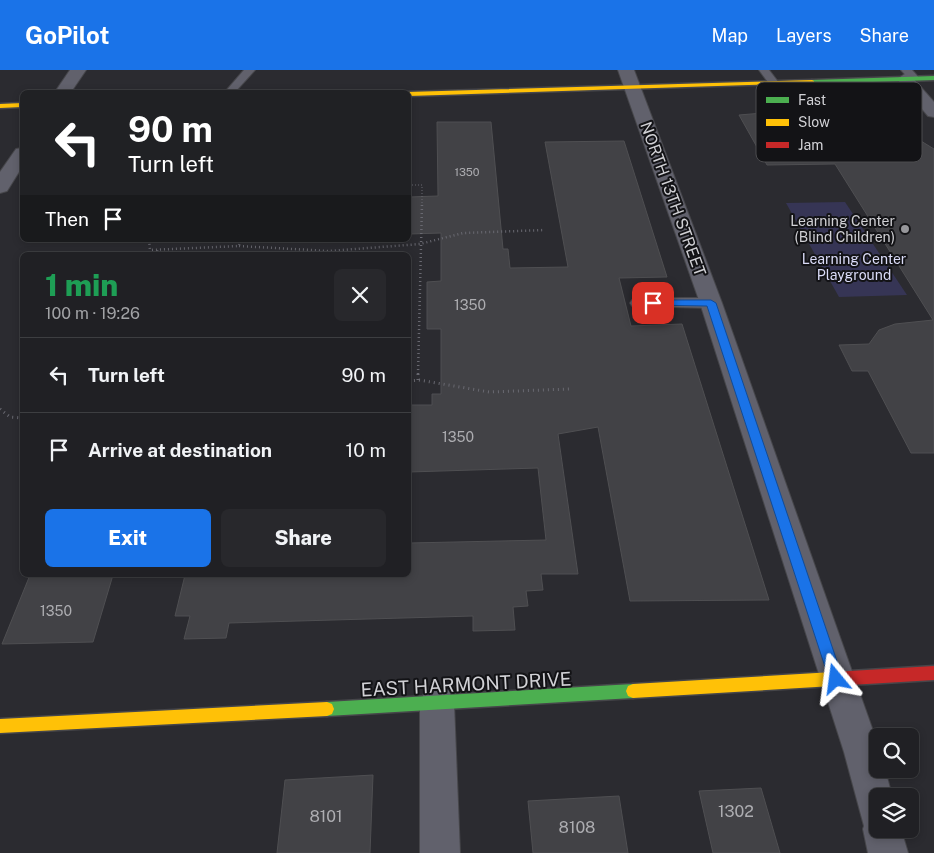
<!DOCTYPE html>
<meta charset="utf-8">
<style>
:root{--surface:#202024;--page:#28282c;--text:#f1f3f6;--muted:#a2a3a6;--line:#3d3e41;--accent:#1a73e8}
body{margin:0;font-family:"Public Sans",sans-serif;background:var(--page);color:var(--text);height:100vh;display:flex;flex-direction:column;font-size:19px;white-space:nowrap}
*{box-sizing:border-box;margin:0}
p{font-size:16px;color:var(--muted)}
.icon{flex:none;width:28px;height:28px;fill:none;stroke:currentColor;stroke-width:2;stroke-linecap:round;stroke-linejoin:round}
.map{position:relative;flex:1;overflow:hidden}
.panel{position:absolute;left:20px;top:182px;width:391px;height:325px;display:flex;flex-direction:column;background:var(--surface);border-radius:8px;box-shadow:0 2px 8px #0003,0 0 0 1px var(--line)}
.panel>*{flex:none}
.top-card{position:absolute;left:20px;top:20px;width:391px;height:152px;border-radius:8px;box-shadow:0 2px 8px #0003,0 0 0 1px var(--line);background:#202124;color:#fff;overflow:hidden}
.tools{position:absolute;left:869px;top:658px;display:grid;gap:10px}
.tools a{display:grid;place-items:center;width:50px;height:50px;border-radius:8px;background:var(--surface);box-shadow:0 2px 8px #0003,0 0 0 1px var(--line);font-size:25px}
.pin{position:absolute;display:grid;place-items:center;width:42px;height:42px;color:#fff;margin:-21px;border-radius:10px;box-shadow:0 2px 8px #0006}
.me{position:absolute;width:55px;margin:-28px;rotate:344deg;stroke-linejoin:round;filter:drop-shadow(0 0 4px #0008)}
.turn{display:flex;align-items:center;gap:18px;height:105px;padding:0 25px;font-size:22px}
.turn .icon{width:65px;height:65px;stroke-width:2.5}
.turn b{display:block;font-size:35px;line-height:42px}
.then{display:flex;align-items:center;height:48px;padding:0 25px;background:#0003;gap:10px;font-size:19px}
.round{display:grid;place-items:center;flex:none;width:52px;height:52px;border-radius:8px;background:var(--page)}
.head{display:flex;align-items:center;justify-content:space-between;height:85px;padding:0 25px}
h1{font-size:30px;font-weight:800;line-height:38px;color:#1e9e55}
.button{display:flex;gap:10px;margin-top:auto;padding:10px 25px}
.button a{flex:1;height:58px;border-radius:8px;background:var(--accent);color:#fff;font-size:20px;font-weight:800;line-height:58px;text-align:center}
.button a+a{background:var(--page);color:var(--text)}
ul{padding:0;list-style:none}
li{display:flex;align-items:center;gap:15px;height:75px;padding:0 25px;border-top:1px solid var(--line)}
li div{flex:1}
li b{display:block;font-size:19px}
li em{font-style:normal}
header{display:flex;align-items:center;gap:30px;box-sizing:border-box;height:70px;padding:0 25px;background:var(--accent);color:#fff}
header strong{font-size:24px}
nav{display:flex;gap:28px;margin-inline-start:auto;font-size:18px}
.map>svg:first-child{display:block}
</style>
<header>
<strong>GoPilot</strong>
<nav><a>Map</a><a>Layers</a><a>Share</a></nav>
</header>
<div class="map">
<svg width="934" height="783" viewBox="0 0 934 783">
<rect width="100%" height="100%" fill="#2b2b30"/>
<!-- green -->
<polygon fill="#363555" points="845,132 907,225 839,227 786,133"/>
<!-- building -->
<g fill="#424246" stroke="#4f4f52">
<polygon points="787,41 835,42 866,46 903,60 934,79 934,383 911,383 868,301 852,301 839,275 869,274 879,260 895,254 933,250 835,94 767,95 739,45"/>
<polygon points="437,52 491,52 503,179 508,179 510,198 568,197 545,72 624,71 667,207 619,208 631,256 682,254 769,530 630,531 598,357 558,364 578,504 541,504 543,520 526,521 528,536 513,537 515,560 473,561 473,546 229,553 226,568 184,569 190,546 175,546 185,505 409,505 409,473 546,470 538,398 409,402 409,335 432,335 432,324 441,324 441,259 427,259 427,212 441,211 441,163 409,164 409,127 438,126"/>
<polygon points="30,505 113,505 93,572 2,574"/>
<polygon points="373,705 370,783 277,783 285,710"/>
<polygon points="761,718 780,783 713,783 699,721"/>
<polygon points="619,726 628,783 533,783 528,731"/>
</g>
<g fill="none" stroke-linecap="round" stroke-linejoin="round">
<defs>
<g id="lane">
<polygon points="244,0 255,0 235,22 225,22"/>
<polygon points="759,0 769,0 779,13 778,15 770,15"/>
<polygon points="901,0 912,0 920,9 911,11"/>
<polygon points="637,228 711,228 718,233 711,238 632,236 630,233 632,230"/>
</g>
<g id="street">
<polygon points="70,0 86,0 71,22 55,22"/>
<polygon points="618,0 634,0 722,233 878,675 878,699 885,699 892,726 878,726 878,759 901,759 908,783 868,783 863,759 864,756 844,682 700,233"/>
<polygon points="905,4 911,6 934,32 934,47 928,46 897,9"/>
<polygon points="22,78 22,97 7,121 0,123 0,102 16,79"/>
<polygon points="437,616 449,621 454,633 460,783 420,783 420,633 425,621"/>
</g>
<g id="fast">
<polygon points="934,6 934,10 812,14 809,12 812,10"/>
<polygon points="633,614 638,616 640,621 638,626 633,628 327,646 322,644 320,639 322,634 327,632"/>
</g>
<g id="slow">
<polygon points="812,10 814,11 814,13 409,26 409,22 407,22"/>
<polygon points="22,33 22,37 0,38 0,34"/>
<polygon points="833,602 838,604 840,609 838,614 833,616 633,628 628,626 626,621 628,616 633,614"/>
<polygon points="327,632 332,634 334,639 332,644 327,646 0,663 0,649"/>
</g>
<polygon id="jam" points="934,596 934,610 833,616 828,614 826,609 828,604 833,602"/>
</defs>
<!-- lane casing -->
<use href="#lane" stroke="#46464a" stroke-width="2"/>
<!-- street casing -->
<use href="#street" stroke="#46464a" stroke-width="2"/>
<!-- fast casing -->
<use href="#fast" stroke="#46464a" stroke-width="3"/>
<!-- slow casing -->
<use href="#slow" stroke="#46464a" stroke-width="3"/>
<!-- jam casing -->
<use href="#jam" stroke="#46464a" stroke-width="3"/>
<!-- path-far2 -->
<polyline stroke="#696971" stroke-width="2" stroke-dasharray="0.5 2.5" stroke-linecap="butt" points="409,115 422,115 422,135"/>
<!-- path-far1 -->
<g stroke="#696971" stroke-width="2.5" stroke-dasharray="1 3" stroke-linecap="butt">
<polyline points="149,170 150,180 239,176 241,170"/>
<polyline points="239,176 329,181 420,174 463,163 545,160"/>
<polyline points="156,185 158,179"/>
<polyline points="418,304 422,134"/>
</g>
<!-- path -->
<g stroke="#696971" stroke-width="3" stroke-dasharray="1 4" stroke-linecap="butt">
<polyline points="418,310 418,303"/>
<polyline points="409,311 419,310 489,322 569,319"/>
<polyline points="0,339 10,347 22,348"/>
</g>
<!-- lane -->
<use href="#lane" fill="#61616c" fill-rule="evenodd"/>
<!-- street -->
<use href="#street" fill="#61616c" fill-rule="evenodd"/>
<!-- fast -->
<use href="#fast" fill="#4caf50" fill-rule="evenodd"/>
<!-- slow -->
<use href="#slow" fill="#ffc107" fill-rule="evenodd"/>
<!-- jam -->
<use href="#jam" fill="#c62828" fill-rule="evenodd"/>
</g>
<!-- route -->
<polygon fill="#1a73e8" stroke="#114b97" points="653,230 711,230 716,233 843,609 841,614 836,616 831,614 829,609 707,236 649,235 649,231"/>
<!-- markers -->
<circle fill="#97979b" stroke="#131316" stroke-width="2" cx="905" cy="159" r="5"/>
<g text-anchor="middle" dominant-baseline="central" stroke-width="4" stroke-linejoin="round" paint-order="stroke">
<!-- far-number labels -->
<g font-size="11" fill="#adadb1">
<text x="467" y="102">1350</text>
</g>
<!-- far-poi labels -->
<g font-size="14" fill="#d1d1d5" stroke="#131316" text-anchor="end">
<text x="895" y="151">Learning Center<tspan x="895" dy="16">(Blind Children)</tspan></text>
</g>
<!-- far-park labels -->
<g font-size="14" fill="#dbdcf8" stroke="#131316">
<text x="854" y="189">Learning Center<tspan x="854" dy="16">Playground</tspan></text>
</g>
<!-- number labels -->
<g font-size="14" fill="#adadb1">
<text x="470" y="235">1350</text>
<text x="458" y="367">1350</text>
<text x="56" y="541">1350</text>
</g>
<!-- street labels -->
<g font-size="16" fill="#d1d1d5" stroke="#131316">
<text transform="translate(673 129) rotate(70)">NORTH 13TH STREET</text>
</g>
<!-- near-number labels -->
<g font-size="16" fill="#adadb1">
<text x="736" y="741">1302</text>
<text x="326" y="746">8101</text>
<text x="577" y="757">8108</text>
</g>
<!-- near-street labels -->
<g font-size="19" fill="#d1d1d5" stroke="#131316">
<text transform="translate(466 614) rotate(-3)">EAST HARMONT DRIVE</text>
</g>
</g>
<!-- legend -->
<rect x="756" y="12" width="166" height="80" rx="8" fill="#131316" stroke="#4c4c4f" stroke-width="1"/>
<rect x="766" y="27" width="23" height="6" fill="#4caf50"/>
<rect x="766" y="49" width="23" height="7" fill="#ffc107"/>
<rect x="766" y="72" width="23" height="6" fill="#c62828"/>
<g font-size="14" fill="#d1d1d5">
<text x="798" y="35">Fast</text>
<text x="798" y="57">Slow</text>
<text x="798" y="80">Jam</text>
</g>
</svg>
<div class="tools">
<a><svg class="icon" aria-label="search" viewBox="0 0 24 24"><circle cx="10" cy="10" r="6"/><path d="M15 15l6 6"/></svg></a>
<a><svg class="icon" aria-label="layers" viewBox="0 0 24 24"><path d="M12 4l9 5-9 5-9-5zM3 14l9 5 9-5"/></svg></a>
</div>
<div class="pin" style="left:653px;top:233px;background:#d93025"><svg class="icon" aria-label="arrive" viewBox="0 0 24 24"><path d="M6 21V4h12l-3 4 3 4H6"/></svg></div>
<svg class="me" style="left:836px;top:609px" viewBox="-20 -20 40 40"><path d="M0-17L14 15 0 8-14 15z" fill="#1a73e8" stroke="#fff" stroke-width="4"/></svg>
<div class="top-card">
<div class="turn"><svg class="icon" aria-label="left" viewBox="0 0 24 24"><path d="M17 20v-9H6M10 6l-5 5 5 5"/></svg><div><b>90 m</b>Turn left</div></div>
<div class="then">Then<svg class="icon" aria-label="arrive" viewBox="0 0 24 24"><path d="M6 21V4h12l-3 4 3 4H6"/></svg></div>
</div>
<section class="panel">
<div class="head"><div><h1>1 min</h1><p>100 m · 19:26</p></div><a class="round"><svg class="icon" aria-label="close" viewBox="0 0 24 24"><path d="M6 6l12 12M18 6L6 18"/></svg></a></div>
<ul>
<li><svg class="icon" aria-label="left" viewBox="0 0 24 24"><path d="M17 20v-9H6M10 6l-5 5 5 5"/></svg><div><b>Turn left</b></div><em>90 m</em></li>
<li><svg class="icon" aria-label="arrive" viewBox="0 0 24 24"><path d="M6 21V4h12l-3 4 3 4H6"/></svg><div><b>Arrive at destination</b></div><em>10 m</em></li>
</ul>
<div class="button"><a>Exit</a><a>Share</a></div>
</section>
</div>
